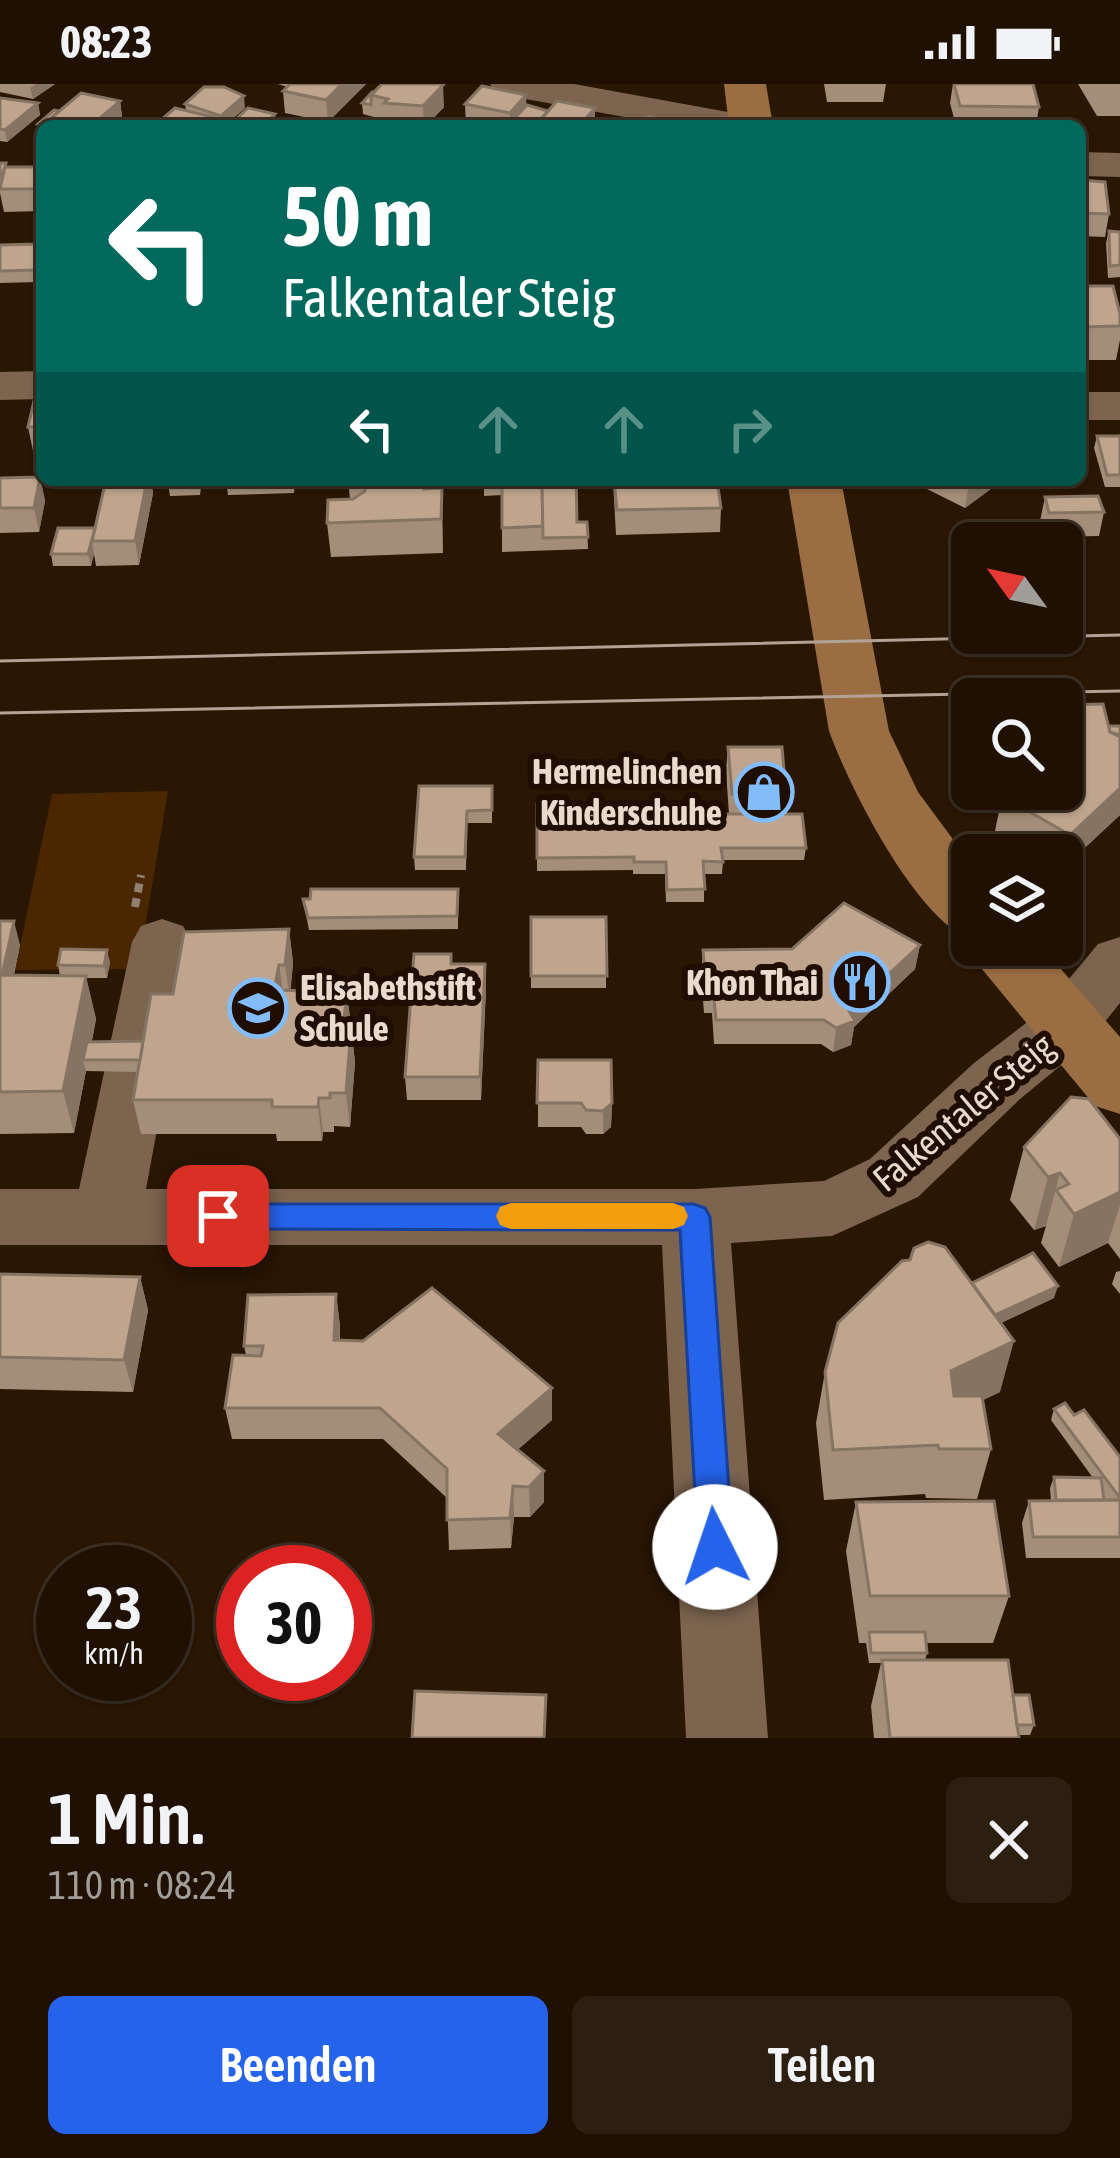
<!DOCTYPE html>
<html lang="de">
<meta charset="utf-8">
<style>
:root{--surface:#1f1002;--page:#2c1e11;--text:#f1f3f6;--muted:#a19d99;--line:#3c3024;--accent:#2563eb}
body{margin:0;font-family:"Asap Condensed",sans-serif;background:var(--page);color:var(--text);height:100vh;display:flex;flex-direction:column;font-size:45px;white-space:nowrap}
*{box-sizing:border-box;margin:0}
p{font-size:39px;color:var(--muted)}
.icon{flex:none;width:66px;height:66px;fill:none;stroke:currentColor;stroke-width:2;stroke-linecap:round;stroke-linejoin:round}
.map{position:relative;height:1654px;overflow:hidden}
.side{display:flex;flex-direction:column;background:var(--surface);flex:1}
.side>*{flex:none}
.banner{position:absolute;left:36px;top:36px;width:1050px;height:366px;border-radius:18px;box-shadow:0 3px 9px #0004,0 0 0 3px var(--line);background:#00695c;color:#fff;overflow:hidden}
.needle{width:78px;rotate:303deg}
.fabs{position:absolute;left:951px;top:438px;display:grid;gap:24px}
.fabs a{display:grid;place-items:center;width:132px;height:132px;border-radius:18px;background:var(--surface);box-shadow:0 3px 9px #0004,0 0 0 3px var(--line);font-size:60px}
.speed{position:absolute;left:36px;top:1461px;display:flex;gap:24px;font-size:60px;font-weight:700;text-align:center}
.speed>*{display:grid;place-content:center;width:156px;height:156px;border-radius:50%;background:var(--surface);box-shadow:0 3px 9px #0004,0 0 0 3px var(--line);line-height:1}
.speed small{font-size:30px;font-weight:400}
.speed .limit{border:18px solid #d22;background:#fff;color:#111}
.pin{position:absolute;display:grid;place-items:center;width:102px;height:102px;color:#fff;margin:-51px;border-radius:24px;box-shadow:0 6px 18px #0006}
.me{position:absolute;width:132px;margin:-66px;rotate:356deg;stroke-linejoin:round;filter:drop-shadow(0 0 9px #0008)}
.turn{display:flex;align-items:center;gap:42px;height:252px;padding:0 48px;font-size:54px}
.turn .icon{width:156px;height:156px;stroke-width:2.5}
.turn b{display:block;font-size:84px;line-height:102px}
.lanes{display:flex;align-items:center;height:114px;padding:0 48px;background:#0003;justify-content:center;gap:60px;direction:ltr}
.lanes .off{opacity:.35}
.round{display:grid;place-items:center;flex:none;width:126px;height:126px;border-radius:18px;background:var(--page)}
.overview{display:flex;align-items:center;justify-content:space-between;height:204px;padding:0 48px}
h1{font-size:72px;font-weight:600;line-height:90px}
.action{display:flex;gap:24px;margin-top:auto;padding:24px 48px}
.action a{flex:1;height:138px;border-radius:18px;background:var(--accent);color:#fff;font-size:48px;font-weight:600;line-height:138px;text-align:center}
.action a+a{background:var(--page);color:var(--text)}
.status{display:flex;justify-content:space-between;align-items:center;height:84px;padding:0 60px;background:var(--surface);direction:ltr}
.status svg{height:33px;fill:currentColor}
.map>svg:first-child{display:block}
</style>
<div class="status"><b>08:23</b><svg viewBox="0 0 49 12"><path d="M0 12V9h3v3zM5 12V6h3v6zM10 12V3h3v9zM15 12V0h3v12zM26 1h20v11H26zM47 4h2v5h-2z"/></svg></div>
<div class="map">
<svg width="1120" height="1654" viewBox="0 0 1120 1654">
<rect width="100%" height="100%" fill="#291603"/>
<!-- green -->
<polygon fill="#4b2700" points="168,707 138,885 15,886 52,710"/>
<g fill="none" stroke-linecap="round" stroke-linejoin="round">
<!-- path -->
<polyline stroke="#8f7f70" stroke-width="8" stroke-dasharray="9 6" stroke-linecap="butt" points="135,823 141,791"/>
<!-- minor -->
<g fill="#7c644f" fill-rule="evenodd">
<polygon points="490,0 574,0 739,30 753,34 759,42 674,42 509,12 495,8"/>
<polygon points="1080,68 1120,69 1120,93 1080,92"/>
<polygon points="42,287 42,315 0,316 0,288"/>
<rect x="1080" y="308" width="40" height="28"/>
<polygon points="162,835 183,842 192,858 146,1105 695,1105 824,1097 870,1075 974,979 1043,926 1098,860 1120,853 1120,919 1087,960 1020,1015 918,1113 832,1152 731,1159 768,1654 686,1654 662,1161 0,1161 0,1105 79,1105 132,858 141,842"/>
</g>
<!-- major -->
<g fill="#9b6d42" fill-rule="evenodd">
<polygon points="724,0 766,0 773,42 729,42"/>
<path d="M 787,396 L 841,396 L 889,647 L 918,708 L 972,781 L 972,850 C 963,847 953,846 946,840 C 900,800 850,704 829,647 Z"/>
<polygon points="972,853 972,861 1040,861 1120,953 1120,1030 1095,1022 977,879 968,861"/>
</g>
<!-- tram -->
<g stroke="#b2a396" stroke-width="3">
<polyline points="0,577 1120,551"/>
<polyline points="0,629 1120,607"/>
</g>
</g>
<!-- wall -->
<g fill="#a48e7a">
<polygon points="0,0 55,0 33,15 0,8"/>
<polygon points="278,0 366,0 328,38 285,29 283,7 287,3"/>
<polygon points="824,0 886,0 883,18 827,18"/>
<polygon points="953,0 1033,0 1039,23 1036,42 956,42 950,19"/>
<polygon points="1078,0 1120,0 1120,32 1097,32"/>
<polygon points="372,8 444,23 426,42 385,41 385,36 363,30 362,19"/>
<polygon points="0,14 38,19 40,31 7,58 0,57"/>
<polygon points="120,17 123,40 121,42 42,42 42,52 40,52 38,40 59,27"/>
<polygon points="185,20 245,24 224,42 154,42 186,26"/>
<polygon points="465,20 527,21 548,27 595,24 595,42 466,42"/>
<polygon points="0,79 7,83 42,83 42,127 4,128 0,109"/>
<polygon points="1080,96 1109,130 1105,153 1080,152"/>
<polygon points="42,147 42,182 39,198 0,199 0,161 37,160"/>
<polygon points="1109,147 1120,148 1120,193 1108,194 1106,159"/>
<polygon points="1080,202 1120,242 1120,256 1116,276 1080,276"/>
<polygon points="42,317 42,366 33,367 28,343"/>
<polygon points="1097,352 1120,352 1120,403 1105,403 1094,364"/>
<polygon points="40,393 45,417 39,448 0,449 0,394"/>
<polygon points="106,396 151,396 153,409 139,481 96,482 94,470 91,482 53,482 51,470 95,444"/>
<polygon points="202,396 200,411 170,412 168,400"/>
<polygon points="226,396 295,396 294,409 228,411"/>
<polygon points="348,396 424,396 425,405 442,404 443,469 331,473 327,439 350,415"/>
<polygon points="484,396 542,399 577,438 587,438 588,465 502,468 502,411 484,412"/>
<polygon points="613,396 721,424 720,448 616,451"/>
<polygon points="918,396 1003,396 965,424 917,400"/>
<polygon points="1045,413 1104,428 1099,452 1045,453 1040,437"/>
<polygon points="1062,621 1120,731 1062,785 1062,771 1036,771 995,747 1002,712 1062,705"/>
<polygon points="728,663 786,710 783,730 806,764 804,776 723,776 722,790 704,790 704,818 666,818 665,790 633,790 633,786 537,787 537,720 608,745 632,745 729,730 726,687"/>
<polygon points="492,702 492,739 467,739 466,786 415,786 414,773"/>
<polygon points="458,805 458,845 309,846 303,815"/>
<rect x="531" y="833" width="75" height="71"/>
<polygon points="0,837 20,861 14,891 60,892 58,881 110,878 107,894 86,894 96,935 92,957 143,957 173,910 289,845 293,879 290,907 347,908 355,978 350,1043 334,1042 334,1048 323,1048 322,1057 277,1057 276,1050 141,1050 133,1016 138,988 86,987 74,1049 0,1050"/>
<polygon points="920,861 915,885 854,943 851,961 833,968 821,960 714,960 712,929 704,929 701,890 703,866"/>
<polygon points="451,880 486,904 481,1016 407,1016 405,993"/>
<polygon points="538,976 612,1019 611,1043 603,1050 586,1050 581,1043 538,1043"/>
<polygon points="1120,1055 1120,1175 1108,1159 1059,1183 1041,1159 1046,1142 1034,1146 1010,1116 1024,1063"/>
<polygon points="1120,1187 1120,1210 1112,1200 1116,1188"/>
<polygon points="0,1190 140,1193 148,1226 133,1308 0,1305"/>
<polygon points="972,1199 1054,1214 1001,1239 1000,1308 983,1316 991,1365 977,1415 926,1414 925,1410 824,1416 816,1339 825,1288"/>
<polygon points="336,1210 340,1242 340,1256 552,1336 517,1366 544,1387 544,1418 530,1433 514,1433 511,1464 449,1466 447,1414 383,1355 232,1355 225,1324 246,1271 244,1262"/>
<polygon points="1054,1325 1074,1331 1120,1373 1120,1474 1026,1474 1022,1439 1029,1417 1051,1417 1050,1404 1054,1393 1093,1394 1051,1336"/>
<polygon points="856,1418 1009,1512 993,1559 926,1559 927,1569 925,1576 1013,1611 1034,1641 1030,1651 1019,1651 1019,1654 874,1654 871,1622 881,1579 869,1579 866,1559 859,1559 846,1467"/>
</g>
<!-- shaded-wall -->
<g fill="#867463">
<polygon points="36,0 55,0 33,15 30,4"/>
<polygon points="342,0 366,0 328,38 326,16"/>
<polygon points="443,1 444,23 426,42 424,42 423,22"/>
<polygon points="526,11 527,33 514,35 515,42 510,42 510,29"/>
<polygon points="244,12 245,24 222,42 221,32"/>
<polygon points="120,17 123,40 121,42 91,42"/>
<polygon points="38,19 40,31 7,58 5,46"/>
<polygon points="595,24 595,42 579,42"/>
<polygon points="275,30 276,42 262,42"/>
<polygon points="40,169 42,182 39,198 37,186"/>
<polygon points="40,393 45,417 39,448 34,424"/>
<polygon points="147,396 151,396 153,409 139,481 135,457"/>
<polygon points="975,396 1003,396 965,424 969,400"/>
<polygon points="92,458 94,470 91,482 88,470"/>
<polygon points="1120,704 1120,731 1062,785 1070,751"/>
<polygon points="14,837 20,861 4,934 0,899"/>
<polygon points="289,845 293,879 290,915 285,881"/>
<polygon points="920,861 915,885 854,943 851,961 833,968 836,944 849,927"/>
<polygon points="107,866 110,878 107,894 104,882"/>
<polygon points="485,880 486,904 481,1016 480,993"/>
<polygon points="279,881 284,915 274,906"/>
<polygon points="86,892 96,935 88,976 83,976 86,987 74,1049 63,1007"/>
<polygon points="347,908 351,943 347,978 343,944"/>
<polygon points="351,944 355,978 350,1043 346,1009"/>
<polygon points="319,1014 323,1048 322,1057 318,1023"/>
<polygon points="612,1019 611,1043 603,1050 603,1027"/>
<polygon points="1060,1089 1046,1142 1034,1146 1048,1093"/>
<polygon points="1120,1108 1120,1121 1108,1159 1059,1183 1074,1130"/>
<polygon points="140,1193 148,1226 133,1308 124,1276"/>
<polygon points="1058,1202 1054,1214 990,1244 989,1234"/>
<polygon points="336,1210 340,1242 338,1288 334,1256"/>
<polygon points="1014,1257 1000,1308 939,1337 951,1287"/>
<polygon points="552,1304 552,1336 499,1382 498,1350"/>
<polygon points="544,1387 544,1418 530,1433 529,1403"/>
<polygon points="513,1402 514,1433 511,1464 510,1434"/>
</g>
<!-- building -->
<g fill="#bfa58e" stroke="#867463" stroke-width="3">
<polygon points="290,0 342,0 326,16 283,7"/>
<polygon points="382,0 439,0 443,1 423,22 384,19 388,15 371,11"/>
<polygon points="954,0 1033,0 1039,23 960,22"/>
<polygon points="482,2 526,11 510,29 465,20"/>
<polygon points="204,3 224,3 244,12 221,32 185,20"/>
<polygon points="372,8 374,8 371,11 371,21 362,19"/>
<polygon points="81,9 120,17 91,42 51,34"/>
<polygon points="0,14 38,19 5,46 0,45"/>
<polygon points="557,17 595,24 579,42 547,42 551,37 541,35"/>
<polygon points="527,21 548,27 541,35 541,42 525,42 529,37 514,35"/>
<polygon points="175,24 217,34 208,42 154,42"/>
<polygon points="248,24 275,30 262,42 233,38"/>
<polygon points="54,26 59,27 51,34 53,42 38,40"/>
<polygon points="650,32 666,42 626,41"/>
<polygon points="0,79 6,79 2,93 0,93"/>
<polygon points="5,83 42,83 42,105 0,105"/>
<polygon points="1080,96 1105,98 1109,130 1080,129"/>
<polygon points="41,147 42,169 40,169 37,186 0,187 0,161 37,160"/>
<polygon points="1109,147 1120,148 1120,181 1110,182"/>
<polygon points="1080,202 1113,202 1120,230 1120,242 1080,243"/>
<polygon points="34,317 42,317 42,343 28,343"/>
<polygon points="1097,352 1120,352 1120,391 1107,391"/>
<polygon points="40,393 34,424 0,424 0,394"/>
<polygon points="106,396 147,396 135,457 92,457"/>
<polygon points="169,396 198,396 198,399 168,400"/>
<polygon points="365,396 424,396 424,405 442,404 441,435 327,439 328,416 353,415 365,407"/>
<rect x="484" y="396" width="18" height="3"/>
<polygon points="502,396 542,396 543,442 502,444"/>
<polygon points="554,396 576,396 577,438 587,438 588,453 543,454 542,399"/>
<polygon points="614,396 717,396 721,424 617,426"/>
<polygon points="1098,412 1104,428 1049,429 1045,413"/>
<polygon points="58,444 95,444 88,470 51,470"/>
<polygon points="1103,620 1110,648 1120,653 1120,704 1070,751 1002,712 1010,705 1062,705 1062,659 1066,656 1062,654 1062,621"/>
<polygon points="1109,642 1120,642 1120,651 1110,648"/>
<polygon points="728,663 782,663 786,710 732,710"/>
<polygon points="419,702 492,702 492,726 467,727 465,773 414,773"/>
<polygon points="537,720 607,720 608,745 633,745 632,730 802,730 806,764 721,764 723,778 703,777 705,805 667,806 666,778 634,778 634,773 537,774"/>
<polygon points="311,805 458,805 457,832 308,834 303,815 310,815"/>
<polygon points="844,819 920,861 849,927 855,937 836,944 824,936 716,936 713,905 706,905 703,866 792,865"/>
<polygon points="531,833 606,833 607,892 531,892"/>
<polygon points="0,837 14,837 2,891 0,891"/>
<polygon points="289,845 285,881 279,881 274,906 347,908 343,944 351,944 346,1009 330,1009 330,1014 319,1014 318,1023 272,1023 272,1016 133,1016 151,910 173,910 184,848"/>
<polygon points="61,865 107,866 104,882 58,881"/>
<polygon points="414,870 451,870 451,880 485,880 480,993 405,993"/>
<polygon points="0,891 86,892 63,1007 0,1008"/>
<polygon points="143,957 140,976 83,976 87,958"/>
<polygon points="538,976 611,976 612,1019 603,1027 586,1026 581,1019 537,1019"/>
<polygon points="1071,1013 1089,1015 1120,1055 1120,1108 1074,1130 1056,1106 1069,1100 1060,1089 1048,1093 1024,1063"/>
<polygon points="928,1158 945,1163 1014,1257 951,1287 954,1312 982,1312 991,1365 939,1365 938,1361 833,1366 825,1288 838,1239 902,1177 910,1176 914,1164"/>
<polygon points="1033,1169 1058,1202 995,1231 972,1199"/>
<polygon points="0,1190 140,1193 124,1276 0,1273"/>
<polygon points="432,1204 552,1304 498,1350 544,1387 529,1403 513,1402 510,1434 447,1436 447,1385 380,1324 225,1324 233,1271 261,1272 263,1262 244,1262 248,1211 336,1210 334,1256 363,1257"/>
<polygon points="1065,1319 1074,1331 1084,1326 1120,1373 1120,1414 1054,1325"/>
<polygon points="1054,1393 1101,1394 1104,1416 1056,1416"/>
<polygon points="1120,1416 1120,1453 1033,1453 1029,1417"/>
<polygon points="994,1417 1009,1512 870,1512 856,1418"/>
<polygon points="869,1548 925,1548 927,1569 871,1569"/>
<polygon points="882,1576 1008,1576 1019,1654 890,1654"/>
<polygon points="415,1607 546,1611 544,1654 412,1654"/>
<polygon points="1013,1611 1029,1611 1034,1641 1017,1641"/>
</g>
<!-- route -->
<polygon fill="#2563eb" stroke="#184099" stroke-width="3" points="218,1120 694,1120 705,1124 710,1133 733,1463 727,1474 715,1479 703,1474 698,1463 680,1146 218,1145 207,1142 202,1132 207,1123"/>
<!-- slow -->
<polygon fill="#f59e0b" points="511,1119 673,1119 684,1123 688,1132 684,1141 673,1145 511,1145 500,1141 496,1132 500,1123"/>
<!-- icons -->
<defs>
<symbol id="shop-ring" viewBox="-11 -11 22 22"><circle r="9.5" fill="#1f0d00" stroke="#83bcfb" stroke-width="1.5"/><path d="M-5-2.5h2.3a2.7 3.5 0 0 1 5.4 0H5L5.5 6h-11ZM-1.5-2.5h3a1.5 2.3 0 0 0-3 0Z" fill="#83bcfb"/></symbol>
<symbol id="restaurant-ring" viewBox="-11 -11 22 22"><circle r="9.5" fill="#1f0d00" stroke="#83bcfb" stroke-width="1.5"/><path d="M-5-6h1v4h1v-4h1v4h1v-4h1v5L-1.5 .5V6h-2V.5L-5-1ZM5-6V6H3V1.5H1.5Q1.5-4 5-6Z" fill="#83bcfb"/></symbol>
<symbol id="school-ring" viewBox="-11 -11 22 22"><circle r="9.5" fill="#1f0d00" stroke="#83bcfb" stroke-width="1.5"/><path d="M0-5L7-2L0 1L-7-2ZM-4 1L0 2.5L4 1V4Q0 6-4 4Z" fill="#83bcfb"/></symbol>
</defs>
<g fill-rule="evenodd">
<use href="#shop-ring" x="731" y="675" width="66" height="66"/>
<use href="#restaurant-ring" x="827" y="865" width="66" height="66"/>
<use href="#school-ring" x="225" y="891" width="66" height="66"/>
</g>
<g text-anchor="middle" dominant-baseline="central" stroke-width="12" stroke-linejoin="round" paint-order="stroke">
<!-- poi labels -->
<g font-size="36" font-weight="bold" fill="#e8dacf" stroke="#1f0d00" text-anchor="end">
<text x="722" y="687">Hermelinchen<tspan x="722" dy="41">Kinderschuhe</tspan></text>
<text x="818" y="898">Khon Thai</text>
<text x="300" y="903" text-anchor="start">Elisabethstift<tspan x="300" dy="41">Schule</tspan></text>
</g>
<!-- street labels -->
<g font-size="36" fill="#e8dacf" stroke="#1f0d00">
<text transform="translate(963 1028) rotate(-40)">Falkentaler Steig</text>
</g>
</g>
</svg>
<div class="fabs">
<a><svg class="needle" viewBox="-14 -14 28 28"><path d="M0-13l5 13h-10z" fill="#e53935"/><path d="M0 13l5-13h-10z" fill="#a19d99"/></svg></a>
<a><svg class="icon" aria-label="search" viewBox="0 0 24 24"><circle cx="10" cy="10" r="6"/><path d="M15 15l6 6"/></svg></a>
<a><svg class="icon" aria-label="layers" viewBox="0 0 24 24"><path d="M12 4l9 5-9 5-9-5zM3 14l9 5 9-5"/></svg></a>
</div>
<div class="speed"><div>23<small>km/h</small></div><div class="limit">30</div></div>
<div class="pin" style="left:218px;top:1132px;background:#d93025"><svg class="icon" aria-label="arrive" viewBox="0 0 24 24"><path d="M6 21V4h12l-3 4 3 4H6"/></svg></div>
<svg class="me" style="left:715px;top:1463px" viewBox="-20 -20 40 40"><circle r="19" fill="#fff"/><path d="M0-13L10 11 0 6-10 11z" fill="#2563eb"/></svg>
<div class="banner">
<div class="turn"><svg class="icon" aria-label="left" viewBox="0 0 24 24"><path d="M17 20v-9H6M10 6l-5 5 5 5"/></svg><div><b>50 m</b>Falkentaler Steig</div></div>
<div class="lanes"><svg class="icon" aria-label="left" viewBox="0 0 24 24"><path d="M17 20v-9H6M10 6l-5 5 5 5"/></svg><svg class="icon off" aria-label="ahead" viewBox="0 0 24 24"><path d="M12 20V5M6 11l6-6 6 6"/></svg><svg class="icon off" aria-label="ahead" viewBox="0 0 24 24"><path d="M12 20V5M6 11l6-6 6 6"/></svg><svg class="icon off" aria-label="right" viewBox="0 0 24 24"><path d="M7 20v-9h11M14 6l5 5-5 5"/></svg></div>
</div>
</div>
<section class="side">
<div class="overview"><div><h1>1 Min.</h1><p>110 m · 08:24</p></div><a class="round"><svg class="icon" aria-label="close" viewBox="0 0 24 24"><path d="M6 6l12 12M18 6L6 18"/></svg></a></div>
<div class="action"><a>Beenden</a><a>Teilen</a></div>
</section>
